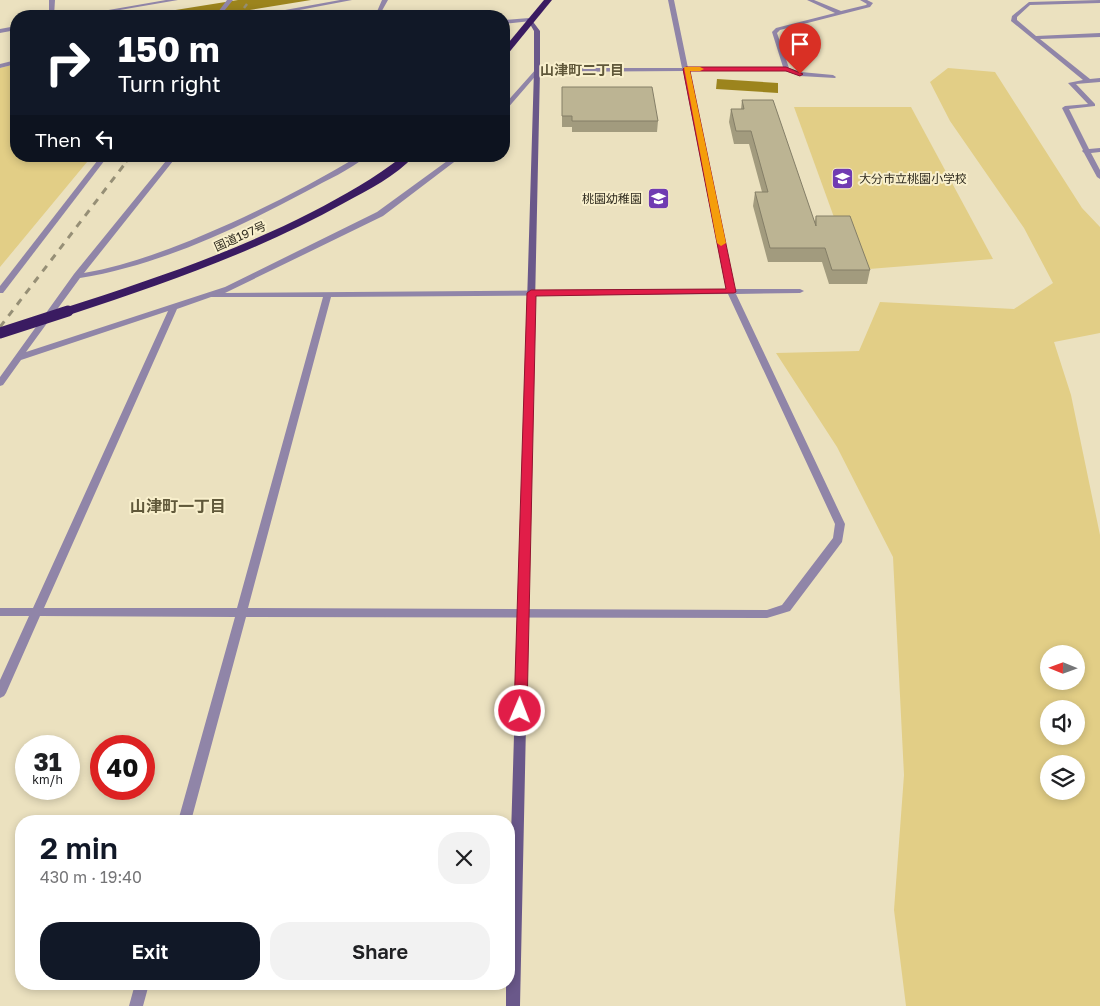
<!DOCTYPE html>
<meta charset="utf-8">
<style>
:root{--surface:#fff;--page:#f2f2f2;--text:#202124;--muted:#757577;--accent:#111827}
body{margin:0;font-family:"Golos Text","Noto Sans JP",sans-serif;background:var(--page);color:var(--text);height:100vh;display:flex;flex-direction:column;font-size:19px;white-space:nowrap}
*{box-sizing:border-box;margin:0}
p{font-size:16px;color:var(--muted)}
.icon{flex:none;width:28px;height:28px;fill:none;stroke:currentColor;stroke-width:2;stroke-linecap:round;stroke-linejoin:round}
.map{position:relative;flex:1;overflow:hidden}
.details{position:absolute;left:15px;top:815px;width:500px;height:175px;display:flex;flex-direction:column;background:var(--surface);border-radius:20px;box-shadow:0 2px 8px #0003}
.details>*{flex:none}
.guide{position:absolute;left:10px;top:10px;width:500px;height:152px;border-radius:20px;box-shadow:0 2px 8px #0003;background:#111827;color:#fff;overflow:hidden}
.needle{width:32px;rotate:271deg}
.tools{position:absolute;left:1040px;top:645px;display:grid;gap:10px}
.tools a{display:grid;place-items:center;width:45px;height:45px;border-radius:50%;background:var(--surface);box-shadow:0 2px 8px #0003;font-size:25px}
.speed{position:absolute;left:15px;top:735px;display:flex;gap:10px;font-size:25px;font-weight:700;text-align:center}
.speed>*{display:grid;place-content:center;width:65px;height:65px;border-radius:50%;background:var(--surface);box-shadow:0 2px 8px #0003;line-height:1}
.speed small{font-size:12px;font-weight:400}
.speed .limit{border:8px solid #d22;background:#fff;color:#111}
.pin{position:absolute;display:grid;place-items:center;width:42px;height:42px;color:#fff;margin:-51px -21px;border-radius:50% 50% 50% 0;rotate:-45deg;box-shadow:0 0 5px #0007}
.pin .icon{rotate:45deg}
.me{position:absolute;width:55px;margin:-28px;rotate:1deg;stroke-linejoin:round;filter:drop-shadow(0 0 4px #0008)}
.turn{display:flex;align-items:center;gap:18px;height:105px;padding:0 25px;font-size:22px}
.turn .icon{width:65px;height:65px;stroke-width:2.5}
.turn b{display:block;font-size:35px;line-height:42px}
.then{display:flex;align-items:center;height:48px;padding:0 25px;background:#0003;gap:10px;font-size:19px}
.round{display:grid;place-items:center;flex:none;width:52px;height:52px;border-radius:20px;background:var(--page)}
.summary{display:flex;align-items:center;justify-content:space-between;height:85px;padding:0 25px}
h1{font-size:30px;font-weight:600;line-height:38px;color:var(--accent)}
.primary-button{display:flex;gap:10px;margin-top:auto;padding:10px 25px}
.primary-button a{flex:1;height:58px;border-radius:20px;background:var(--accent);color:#fff;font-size:20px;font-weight:600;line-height:58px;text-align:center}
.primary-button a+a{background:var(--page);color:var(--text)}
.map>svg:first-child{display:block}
</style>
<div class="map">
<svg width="1100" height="1006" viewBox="0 0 1100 1006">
<rect width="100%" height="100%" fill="#ebe1bf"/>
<!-- green -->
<g fill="#e2ce86" fill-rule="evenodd">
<polygon points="16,64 16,156 92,156 0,267 0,68"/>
<path d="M 948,68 L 995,72 L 1082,208 L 1100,227 L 1100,333 L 1054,342 L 1071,395 L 1100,535 L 1100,1006 L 906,1006 L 894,910 L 904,775 L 893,557 L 837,447 L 776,353 L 859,351 L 880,302 L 1014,309 L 1053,283 L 1024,228 L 950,121 L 930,82 ZM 1049,654 L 1076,654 L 1076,681 L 1049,681 ZM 1049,709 L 1076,709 L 1076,736 L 1049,736 ZM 1049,764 L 1076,764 L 1076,791 L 1049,791 Z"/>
<polygon points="794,107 911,107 993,259 869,269 835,220"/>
</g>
<!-- water -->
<g fill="#9c841d">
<polygon points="238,0 311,0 213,16 138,16"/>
<polygon points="717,79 778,83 778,93 716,89"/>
</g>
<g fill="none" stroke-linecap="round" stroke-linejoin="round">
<!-- street -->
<g fill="#9085a8" fill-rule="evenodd">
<polygon points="49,0 55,0 54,16 49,16"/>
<polygon points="166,0 178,0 85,16 74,16"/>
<polygon points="227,0 233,0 220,16 215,16"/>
<polygon points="340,0 352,0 289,12 286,16 280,16 285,10"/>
<polygon points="382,0 388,0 379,16 375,16"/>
<path d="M 668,0 L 674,0 L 688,68 L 783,67 L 772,32 L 776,28 L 835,13 L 807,0 L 814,0 L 841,11 L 866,5 L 867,4 L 860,0 L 867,0 L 873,3 L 870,7 L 780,30 L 777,33 L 789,68 L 801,72 L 833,75 L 836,77 L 835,78 L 800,76 L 785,71 L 689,71 L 734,289 L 800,289 L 804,291 L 800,293 L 736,294 L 845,524 L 842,542 L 790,611 L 767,618 L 246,617 L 191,821 L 178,821 L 235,617 L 40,616 L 6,693 L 4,696 L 0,698 L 0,680 L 29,616 L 0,616 L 0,608 L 33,608 L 168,311 L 21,360 L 3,385 L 0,386 L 0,377 L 74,274 L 170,156 L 177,156 L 84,273 C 135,264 184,244 231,223 C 275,203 317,181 359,156 L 367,156 C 350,170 327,180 307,191 C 236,229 160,265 80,278 L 26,352 L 225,287 L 377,212 L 454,156 L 462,156 L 383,216 L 225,293 L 726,289 L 683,71 L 539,72 L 506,110 L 504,111 L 504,105 L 537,68 L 682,68 ZM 728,294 L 835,524 L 833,538 L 782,605 L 767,610 L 248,608 L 331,297 ZM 211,297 L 323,297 L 237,608 L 44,608 L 177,309 Z"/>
<polygon points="1100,0 1100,3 1030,5 1017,17 1017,20 1036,36 1100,33 1100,37 1040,39 1090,79 1100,78 1100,82 1076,84 1095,104 1095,106 1069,109 1089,149 1100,148 1100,152 1091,153 1100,170 1100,179 1097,177 1084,153 1082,151 1083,150 1062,108 1065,106 1088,104 1068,83 1083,80 1011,21 1012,16 1029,2"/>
<polygon points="529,18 531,19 531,21 504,24 504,20"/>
<polygon points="16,26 16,30 0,33 0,29"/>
<polygon points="16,60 16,64 0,68 0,64"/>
<polygon points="101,156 108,156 3,293 0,293 0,286"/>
<polygon points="135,984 149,984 143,1006 129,1006"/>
</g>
<!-- secondary -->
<polygon fill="#6a588a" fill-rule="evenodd" points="527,19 531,19 540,31 540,70 520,1006 506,1006 506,984 509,984 509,902 534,70 534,31"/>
<!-- highway -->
<g fill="#3a1b61" fill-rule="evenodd">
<polygon points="544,0 552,0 507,55 504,55 504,48"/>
<path d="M 403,156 L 414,156 C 396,176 368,190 344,203 C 258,251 166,283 72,314 L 68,315 L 62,311 L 64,308 C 148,281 232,253 312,212 C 343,196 375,178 403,156 Z"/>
</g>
<!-- rail-far1 -->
<g stroke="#968f76" stroke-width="2.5" stroke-dasharray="5 5" stroke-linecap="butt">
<polyline points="238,16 250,0"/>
<polyline points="126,162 131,156"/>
</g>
<!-- rail -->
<polyline stroke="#968f76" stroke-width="3" stroke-dasharray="7 7" stroke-linecap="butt" points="0,327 127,161"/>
<!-- highway-bridge -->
<polyline stroke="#3a1b61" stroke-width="11" points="0,333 68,311"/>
</g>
<!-- wall -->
<g fill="#a29b7e">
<polygon points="562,87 658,121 657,132 572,132 572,127 562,127"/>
<polygon points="742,100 815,222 816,216 870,270 867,284 829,284 822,262 768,262 753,206 755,192 762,192 749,144 734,144 729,122 731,109 741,109"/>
</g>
<!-- building -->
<g fill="#bcb493" stroke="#847e67">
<polygon points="562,87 652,87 658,121 572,121 572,116 562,116"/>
<polygon points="742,100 773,100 816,226 816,216 850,216 870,270 832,270 825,248 770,248 755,192 768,192 751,131 736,131 731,109 744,109"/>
</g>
<!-- route -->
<polygon fill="#e11d48" stroke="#92132f" points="686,67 786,67 803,74 800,76 786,71 690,71 736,292 734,293 536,296 527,711 525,715 520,717 516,715 514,711 527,293 531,290 726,289 683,69"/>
<!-- slow -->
<polygon fill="#f59e0b" points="684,67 700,67 704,69 700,71 690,71 726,243 721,246 717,243"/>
<!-- icons -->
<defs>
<symbol id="school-square" viewBox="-11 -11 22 22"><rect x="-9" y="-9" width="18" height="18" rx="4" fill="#703bb2" stroke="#f8efcc"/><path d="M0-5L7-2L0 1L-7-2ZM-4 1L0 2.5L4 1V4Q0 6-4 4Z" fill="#fff"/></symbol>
</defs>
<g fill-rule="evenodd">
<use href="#school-square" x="830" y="166" width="25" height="25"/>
<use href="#school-square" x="646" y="186" width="25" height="25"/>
</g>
<g text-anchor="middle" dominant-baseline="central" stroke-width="4" stroke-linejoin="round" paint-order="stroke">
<!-- far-poi labels -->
<g font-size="12" fill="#312d20" stroke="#f8efcc" text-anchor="start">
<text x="859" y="178">大分市立桃園小学校</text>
<text x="642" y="198" text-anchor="end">桃園幼稚園</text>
</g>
<!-- far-street labels -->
<g font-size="12" fill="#312d20" stroke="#f8efcc">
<text transform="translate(240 236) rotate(-24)">国道197号</text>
</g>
<!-- far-neighbourhood labels -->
<g font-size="14" font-weight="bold" fill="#60583a" stroke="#f8efcc">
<text x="582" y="69">山津町二丁目</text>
</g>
<!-- neighbourhood labels -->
<g font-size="16" font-weight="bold" fill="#60583a" stroke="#f8efcc">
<text x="178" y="506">山津町一丁目</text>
</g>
</g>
</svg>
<div class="tools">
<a><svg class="needle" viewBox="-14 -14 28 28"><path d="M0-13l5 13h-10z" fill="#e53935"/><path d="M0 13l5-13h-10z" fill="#757577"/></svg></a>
<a><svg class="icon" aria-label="sound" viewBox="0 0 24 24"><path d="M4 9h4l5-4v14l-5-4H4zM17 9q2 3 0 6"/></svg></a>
<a><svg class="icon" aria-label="layers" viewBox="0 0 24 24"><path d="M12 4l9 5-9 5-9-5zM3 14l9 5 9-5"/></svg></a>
</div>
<div class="speed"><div>31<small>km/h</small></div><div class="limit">40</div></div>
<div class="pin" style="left:800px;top:74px;background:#d93025"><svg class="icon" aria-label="arrive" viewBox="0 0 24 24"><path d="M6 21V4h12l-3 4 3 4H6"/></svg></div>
<svg class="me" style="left:520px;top:711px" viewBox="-20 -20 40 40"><circle r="17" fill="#e11d48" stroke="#fff" stroke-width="3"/><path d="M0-11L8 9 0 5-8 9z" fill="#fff"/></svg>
<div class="guide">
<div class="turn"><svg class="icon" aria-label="right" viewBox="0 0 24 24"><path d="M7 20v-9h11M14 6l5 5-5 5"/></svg><div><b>150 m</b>Turn right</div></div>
<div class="then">Then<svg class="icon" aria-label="left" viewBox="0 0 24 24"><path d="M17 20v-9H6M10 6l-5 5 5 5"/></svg></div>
</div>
<section class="details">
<div class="summary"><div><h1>2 min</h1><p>430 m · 19:40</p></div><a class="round"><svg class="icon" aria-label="close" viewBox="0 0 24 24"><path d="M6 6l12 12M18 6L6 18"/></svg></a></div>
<div class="primary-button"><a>Exit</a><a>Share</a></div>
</section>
</div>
